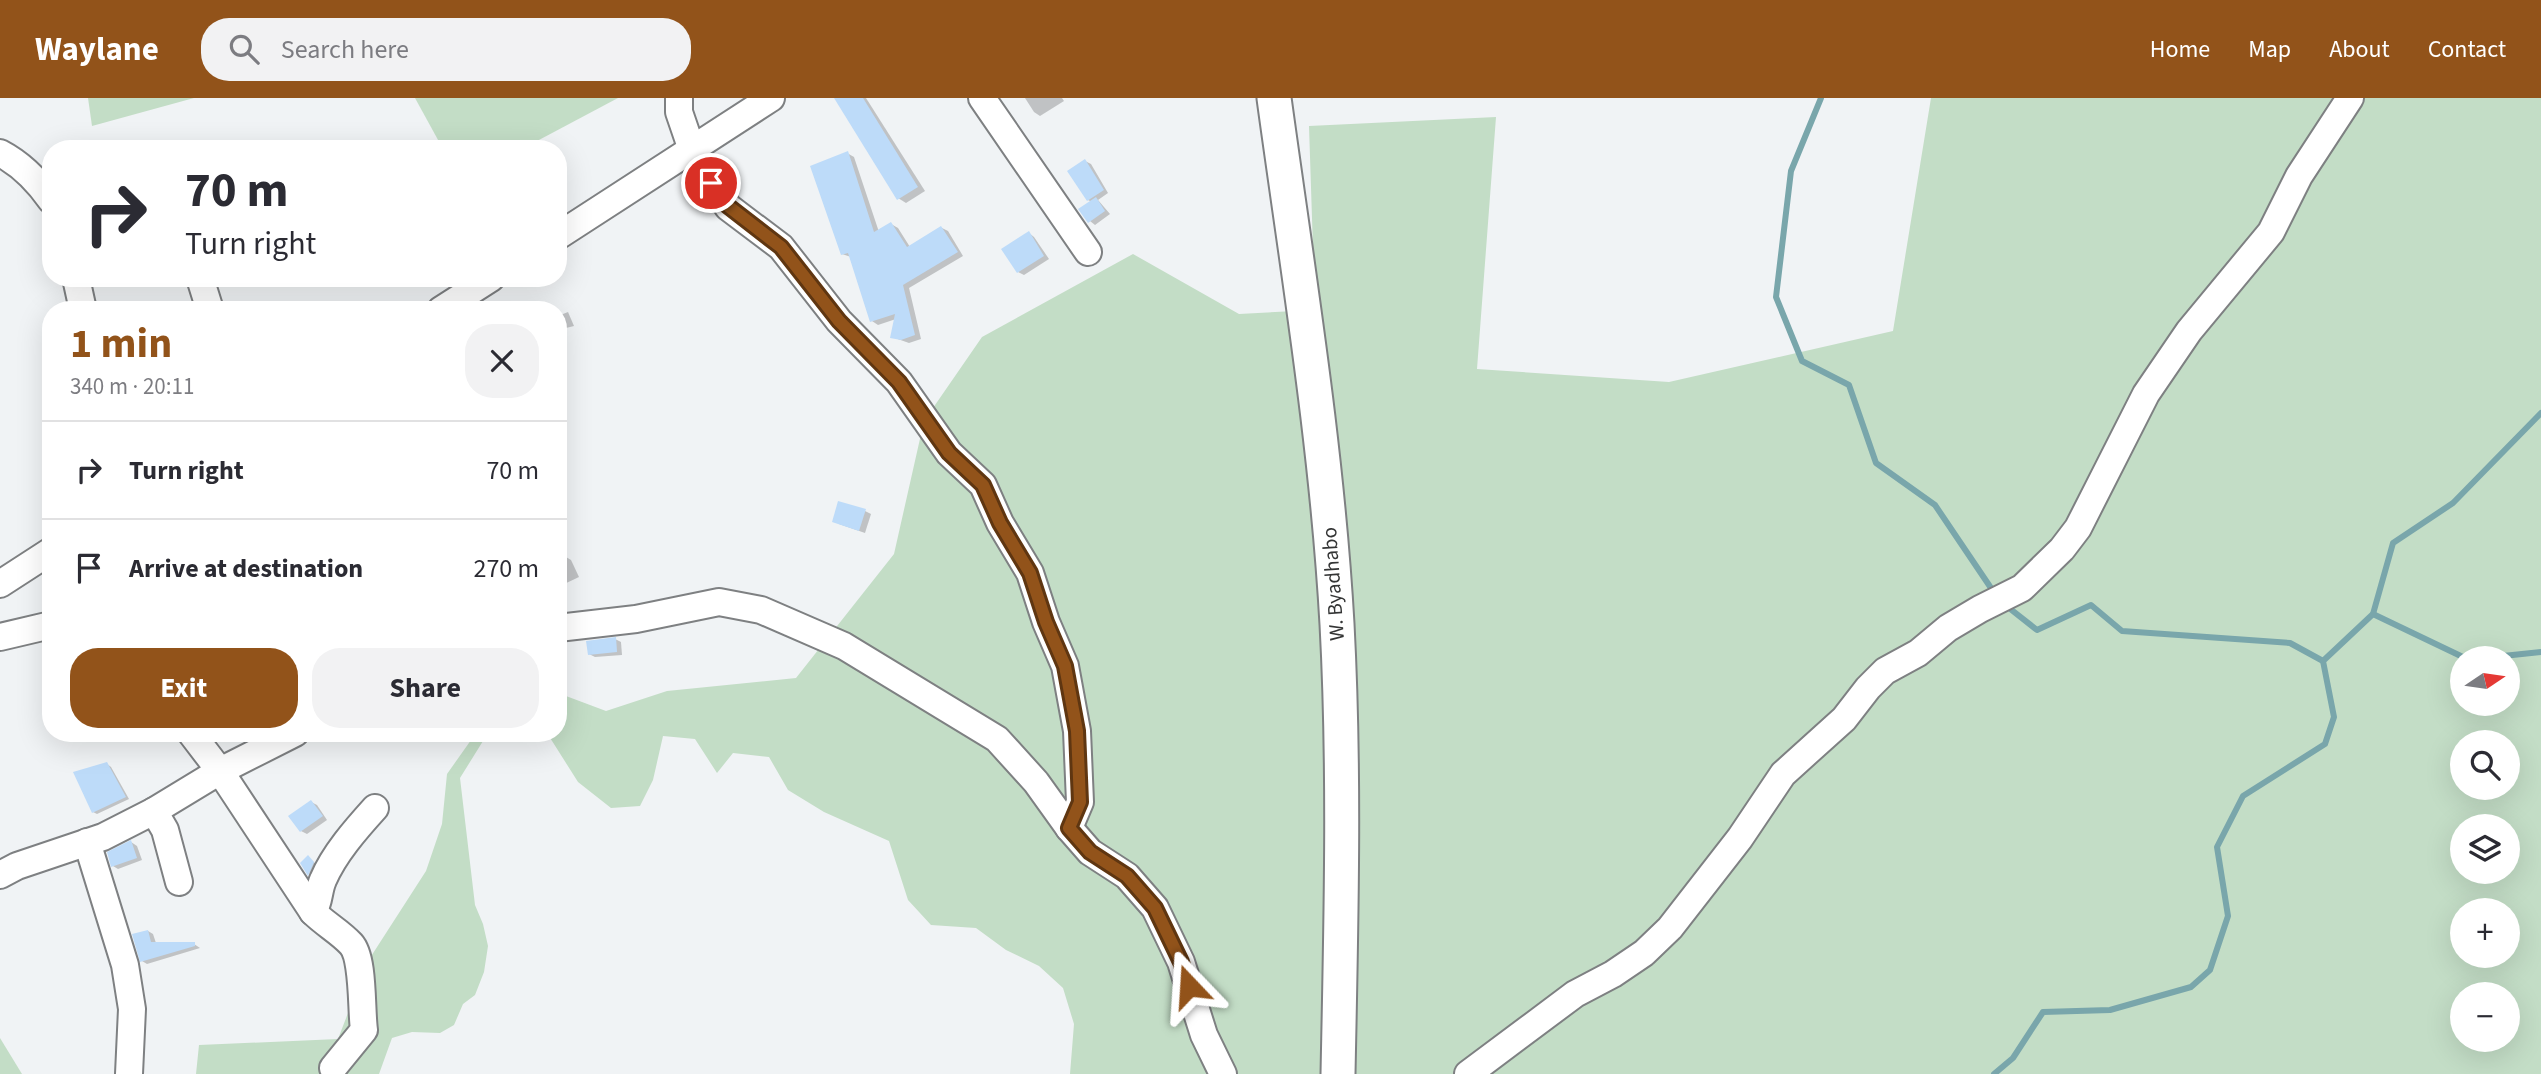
<!DOCTYPE html>
<meta charset="utf-8">
<style>
:root{--surface:#fff;--page:#f2f2f3;--text:#2b2b33;--muted:#7c7c81;--line:#e1e1e2;--accent:#92531a}
body{margin:0;font-family:"Source Sans 3",sans-serif;background:var(--page);color:var(--text);height:100vh;display:flex;flex-direction:column;font-size:26px;white-space:nowrap}
*{box-sizing:border-box;margin:0}
p{font-size:23px;color:var(--muted)}
.icon{flex:none;width:38px;height:38px;fill:none;stroke:currentColor;stroke-width:2;stroke-linecap:round;stroke-linejoin:round}
.map{position:relative;flex:1;overflow:hidden}
.drawer{position:absolute;left:42px;top:203px;width:525px;height:441px;display:flex;flex-direction:column;background:var(--surface);border-radius:28px;box-shadow:0 7px 28px #0002}
.drawer>*{flex:none}
.guide{position:absolute;left:42px;top:42px;width:525px;height:147px;border-radius:28px;box-shadow:0 7px 28px #0002;background:#fff;color:var(--text);overflow:hidden}
.needle{width:46px;rotate:77deg}
.tools{position:absolute;left:2450px;top:548px;display:grid;gap:14px}
.tools a{display:grid;place-items:center;width:70px;height:70px;border-radius:50%;background:var(--surface);box-shadow:0 7px 28px #0002;font-size:35px}
.pin{position:absolute;display:grid;place-items:center;width:60px;height:60px;color:#fff;margin:-30px;border:4px solid #fff;border-radius:50%;box-shadow:0 2px 7px #0007}
.me{position:absolute;width:77px;margin:-38px;rotate:340deg;stroke-linejoin:round;filter:drop-shadow(0 0 5px #0008)}
.turn{display:flex;align-items:center;gap:24px;height:147px;padding:0 28px;font-size:32px}
.turn .icon{width:91px;height:91px;stroke-width:2.5}
.turn b{display:block;font-size:49px;line-height:60px}
.round{display:grid;place-items:center;flex:none;width:74px;height:74px;border-radius:28px;background:var(--page)}
.headline{display:flex;align-items:center;justify-content:space-between;height:119px;padding:0 28px}
h1{font-size:42px;font-weight:700;line-height:52px;color:var(--accent)}
.action{display:flex;gap:14px;margin-top:auto;padding:14px 28px}
.action a{flex:1;height:80px;border-radius:28px;background:var(--accent);color:#fff;font-size:28px;font-weight:700;line-height:80px;text-align:center}
.action a+a{background:var(--page);color:var(--text)}
ul{padding:0;list-style:none}
li{display:flex;align-items:center;gap:21px;height:98px;padding:0 28px;border-top:2px solid var(--line)}
li div{flex:1}
li b{display:block;font-size:26px}
li em{font-style:normal}
header{display:flex;align-items:center;gap:42px;box-sizing:border-box;height:98px;padding:0 35px;background:var(--accent);color:#fff}
header strong{font-size:33px}
nav{display:flex;gap:38px;margin-inline-start:auto;font-size:24px}
.search{width:490px;height:63px;background:var(--page);display:flex;align-items:center;gap:18px;box-sizing:border-box;padding:0 24px;border-radius:28px;color:var(--muted);font-size:26px}
.map>svg:first-child{display:block}
</style>
<header>
<strong>Waylane</strong>
<div class="search"><svg class="icon" aria-label="search" viewBox="0 0 24 24"><circle cx="10" cy="10" r="6"/><path d="M15 15l6 6"/></svg>Search here</div>
<nav><a>Home</a><a>Map</a><a>About</a><a>Contact</a></nav>
</header>
<div class="map">
<svg width="2541" height="976" viewBox="0 0 2541 976">
<rect width="100%" height="100%" fill="#f0f3f5"/>
<!-- green -->
<g fill="#c3ddc6" fill-rule="evenodd">
<polygon points="88,0 194,0 92,28"/>
<polygon points="415,0 618,0 522,51 443,51"/>
<path d="M 1931,0 L 2541,0 L 2541,976 L 1070,976 L 1074,926 L 1063,890 L 1039,868 L 1006,852 L 976,830 L 931,827 L 908,802 L 889,743 L 824,714 L 788,692 L 769,659 L 733,655 L 717,675 L 695,641 L 663,638 L 653,682 L 640,708 L 611,710 L 578,684 L 547,635 L 558,635 L 558,595 L 606,613 L 667,593 L 796,580 L 894,456 L 924,323 L 982,239 L 1133,156 L 1239,216 L 1315,212 L 1309,28 L 1496,19 L 1477,271 L 1669,284 L 1893,233 ZM 2462,560 L 2508,560 L 2508,606 L 2462,606 ZM 2462,644 L 2508,644 L 2508,690 L 2462,690 ZM 2462,728 L 2508,728 L 2508,774 L 2462,774 ZM 2462,812 L 2508,812 L 2508,858 L 2462,858 ZM 2462,896 L 2508,896 L 2508,942 L 2462,942 Z"/>
<polygon points="476,635 488,635 460,680 475,807 483,826 488,848 484,874 475,897 463,906 454,927 440,935 412,934 392,940 379,976 196,976 199,947 338,941 368,863 426,773 442,726 447,676"/>
<polygon points="0,940 22,976 0,976"/>
</g>
<!-- shadow -->
<g fill="#0003">
<polygon points="836,0 866,0 925,93 906,105 898,100"/>
<polygon points="1025,0 1062,0 1064,3 1040,18 1034,14"/>
<polygon points="847,55 854,59 879,134 891,126 898,130 910,149 942,130 948,133 963,158 909,190 921,241 909,245 892,239 896,221 878,227 872,223 851,159 842,156"/>
<polygon points="1085,63 1091,66 1108,95 1098,102 1110,116 1095,127 1090,123 1092,104 1088,102"/>
<polygon points="1029,135 1034,139 1049,161 1024,177 1018,174"/>
<polygon points="568,214 574,228 558,232 558,218"/>
<polygon points="865,413 871,416 865,435 839,426"/>
<polygon points="566,459 571,462 579,479 558,489 558,462"/>
<polygon points="615,541 621,544 622,557 595,559 589,556"/>
<polygon points="107,666 111,669 129,701 97,716 93,714"/>
<polygon points="311,704 317,707 327,722 307,736 301,733"/>
<polygon points="131,744 137,748 142,762 118,771 113,768"/>
<polygon points="310,761 316,766 311,777 302,765"/>
<polygon points="148,833 153,836 156,845 194,846 200,850 147,866 142,863"/>
</g>
<g fill="none" stroke-linecap="round" stroke-linejoin="round">
<!-- stream -->
<g stroke="#79a6ab" stroke-width="6">
<polyline points="1821,0 1791,73 1776,199 1802,263 1849,287 1876,365 1935,407 1995,496"/>
<polyline points="2004,506 2037,532 2091,507 2122,533 2290,545 2323,563"/>
<polyline points="2373,516 2465,560"/>
<polyline points="2484,560 2541,554"/>
<polyline points="1994,976 2013,960 2043,914 2110,912 2191,889 2210,872 2228,818 2217,749 2243,698 2325,646 2334,619 2323,563 2373,516 2393,445 2453,405 2541,315"/>
</g>
</g>
<!-- building -->
<g fill="#bddbf9">
<polygon points="834,0 863,0 918,89 897,102"/>
<polygon points="848,53 874,134 891,124 907,149 941,128 958,154 903,187 915,237 901,242 890,240 895,216 870,224 848,155 841,157 810,68"/>
<polygon points="1085,61 1104,92 1087,103 1067,73"/>
<polygon points="1096,99 1105,113 1088,125 1078,111"/>
<polygon points="1029,133 1044,158 1017,175 1001,151"/>
<polygon points="838,403 866,411 859,433 832,424"/>
<polygon points="616,539 617,554 588,557 586,543"/>
<polygon points="107,664 126,699 92,715 73,674"/>
<polygon points="311,702 323,718 300,734 288,718"/>
<polygon points="131,742 137,760 111,769 107,754"/>
<polygon points="308,757 314,764 308,778 300,765"/>
<polygon points="148,832 151,844 195,844 195,848 140,864 132,836"/>
</g>
<g fill="none" stroke-linecap="round" stroke-linejoin="round">
<defs>
<g id="minor">
<polyline points="679,0 679,14 692,52 728,109 781,149 839,223 899,284 949,355 983,387 1000,425 1030,475 1046,524 1065,568 1077,633 1080,704 1069,730"/>
<polyline points="982,0 1088,154"/>
<path d="M 0,55 C 21,66 37,82 51,102"/>
<polyline points="558,138 771,0"/>
<polyline points="76,180 83,212"/>
<polyline points="200,180 210,212"/>
<polyline points="441,212 491,180"/>
<polyline points="0,486 51,453"/>
<polyline points="558,530 636,521 719,504 761,512 844,548 997,641 1036,684 1069,730 1090,754 1127,778 1155,810 1181,864 1204,937 1223,976"/>
<polyline points="0,539 51,527"/>
<path d="M 191,635 L 220,673 L 313,814 C 325,826 340,834 351,846 C 364,860 361,911 364,932 L 333,970"/>
<polyline points="154,713 165,732 179,784"/>
<polyline points="87,744 125,867 132,911 129,976"/>
<polyline points="0,777 17,768 103,739 154,713 220,673 295,635"/>
<path d="M 313,814 C 320,803 318,793 323,782 C 334,756 356,731 375,710"/>
<polyline points="1468,976 1575,896 1613,876 1644,855 1670,830 1740,740 1783,676 1844,621 1868,590 1885,573 1918,555 1948,530 1980,511 2022,490 2062,451 2078,430 2146,296 2189,233 2271,134 2299,78 2350,0"/>
</g>
<path id="major" d="M 1274,0 C 1298,175 1327,349 1337,526 C 1345,676 1341,826 1338,976"/>
</defs>
<!-- minor casing -->
<use href="#minor" stroke="#7e8082" stroke-width="30"/>
<!-- major casing -->
<use href="#major" stroke="#7e8082" stroke-width="37"/>
<!-- minor -->
<use href="#minor" stroke="#fff" stroke-width="26"/>
<!-- major -->
<use href="#major" stroke="#fff" stroke-width="33"/>
</g>
<g fill="none" stroke-linecap="round" stroke-linejoin="round">
<defs>
<polyline id="route" points="711,85 728,108 781,149 839,223 899,284 949,355 983,387 1000,425 1030,475 1046,524 1065,568 1077,633 1079,680 1080,704 1069,730 1090,754 1127,778 1155,810 1181,864 1189,888"/>
</defs>
<!-- route casing -->
<use href="#route" stroke="#5f3611" stroke-width="18"/>
<!-- route -->
<use href="#route" stroke="#92531a" stroke-width="12"/>
</g>
<g text-anchor="middle" dominant-baseline="central" stroke-width="6" stroke-linejoin="round" paint-order="stroke">
<!-- street labels -->
<g font-size="21" fill="#343535" stroke="#fff">
<text transform="translate(1333 486) rotate(-94)">W. Byadhabo</text>
</g>
</g>
</svg>
<div class="tools">
<a><svg class="needle" viewBox="-14 -14 28 28"><path d="M0-13l5 13h-10z" fill="#e53935"/><path d="M0 13l5-13h-10z" fill="#7c7c81"/></svg></a>
<a><svg class="icon" aria-label="search" viewBox="0 0 24 24"><circle cx="10" cy="10" r="6"/><path d="M15 15l6 6"/></svg></a>
<a><svg class="icon" aria-label="layers" viewBox="0 0 24 24"><path d="M12 4l9 5-9 5-9-5zM3 14l9 5 9-5"/></svg></a>
<a>+</a>
<a>−</a>
</div>
<div class="pin" style="left:711px;top:85px;background:#d93025"><svg class="icon" aria-label="arrive" viewBox="0 0 24 24"><path d="M6 21V4h12l-3 4 3 4H6"/></svg></div>
<svg class="me" style="left:1189px;top:888px" viewBox="-20 -20 40 40"><path d="M0-17L14 15 0 8-14 15z" fill="#92531a" stroke="#fff" stroke-width="4"/></svg>
<div class="guide">
<div class="turn"><svg class="icon" aria-label="right" viewBox="0 0 24 24"><path d="M7 20v-9h11M14 6l5 5-5 5"/></svg><div><b>70 m</b>Turn right</div></div>
</div>
<section class="drawer">
<div class="headline"><div><h1>1 min</h1><p>340 m · 20:11</p></div><a class="round"><svg class="icon" aria-label="close" viewBox="0 0 24 24"><path d="M6 6l12 12M18 6L6 18"/></svg></a></div>
<ul>
<li><svg class="icon" aria-label="right" viewBox="0 0 24 24"><path d="M7 20v-9h11M14 6l5 5-5 5"/></svg><div><b>Turn right</b></div><em>70 m</em></li>
<li><svg class="icon" aria-label="arrive" viewBox="0 0 24 24"><path d="M6 21V4h12l-3 4 3 4H6"/></svg><div><b>Arrive at destination</b></div><em>270 m</em></li>
</ul>
<div class="action"><a>Exit</a><a>Share</a></div>
</section>
</div>
